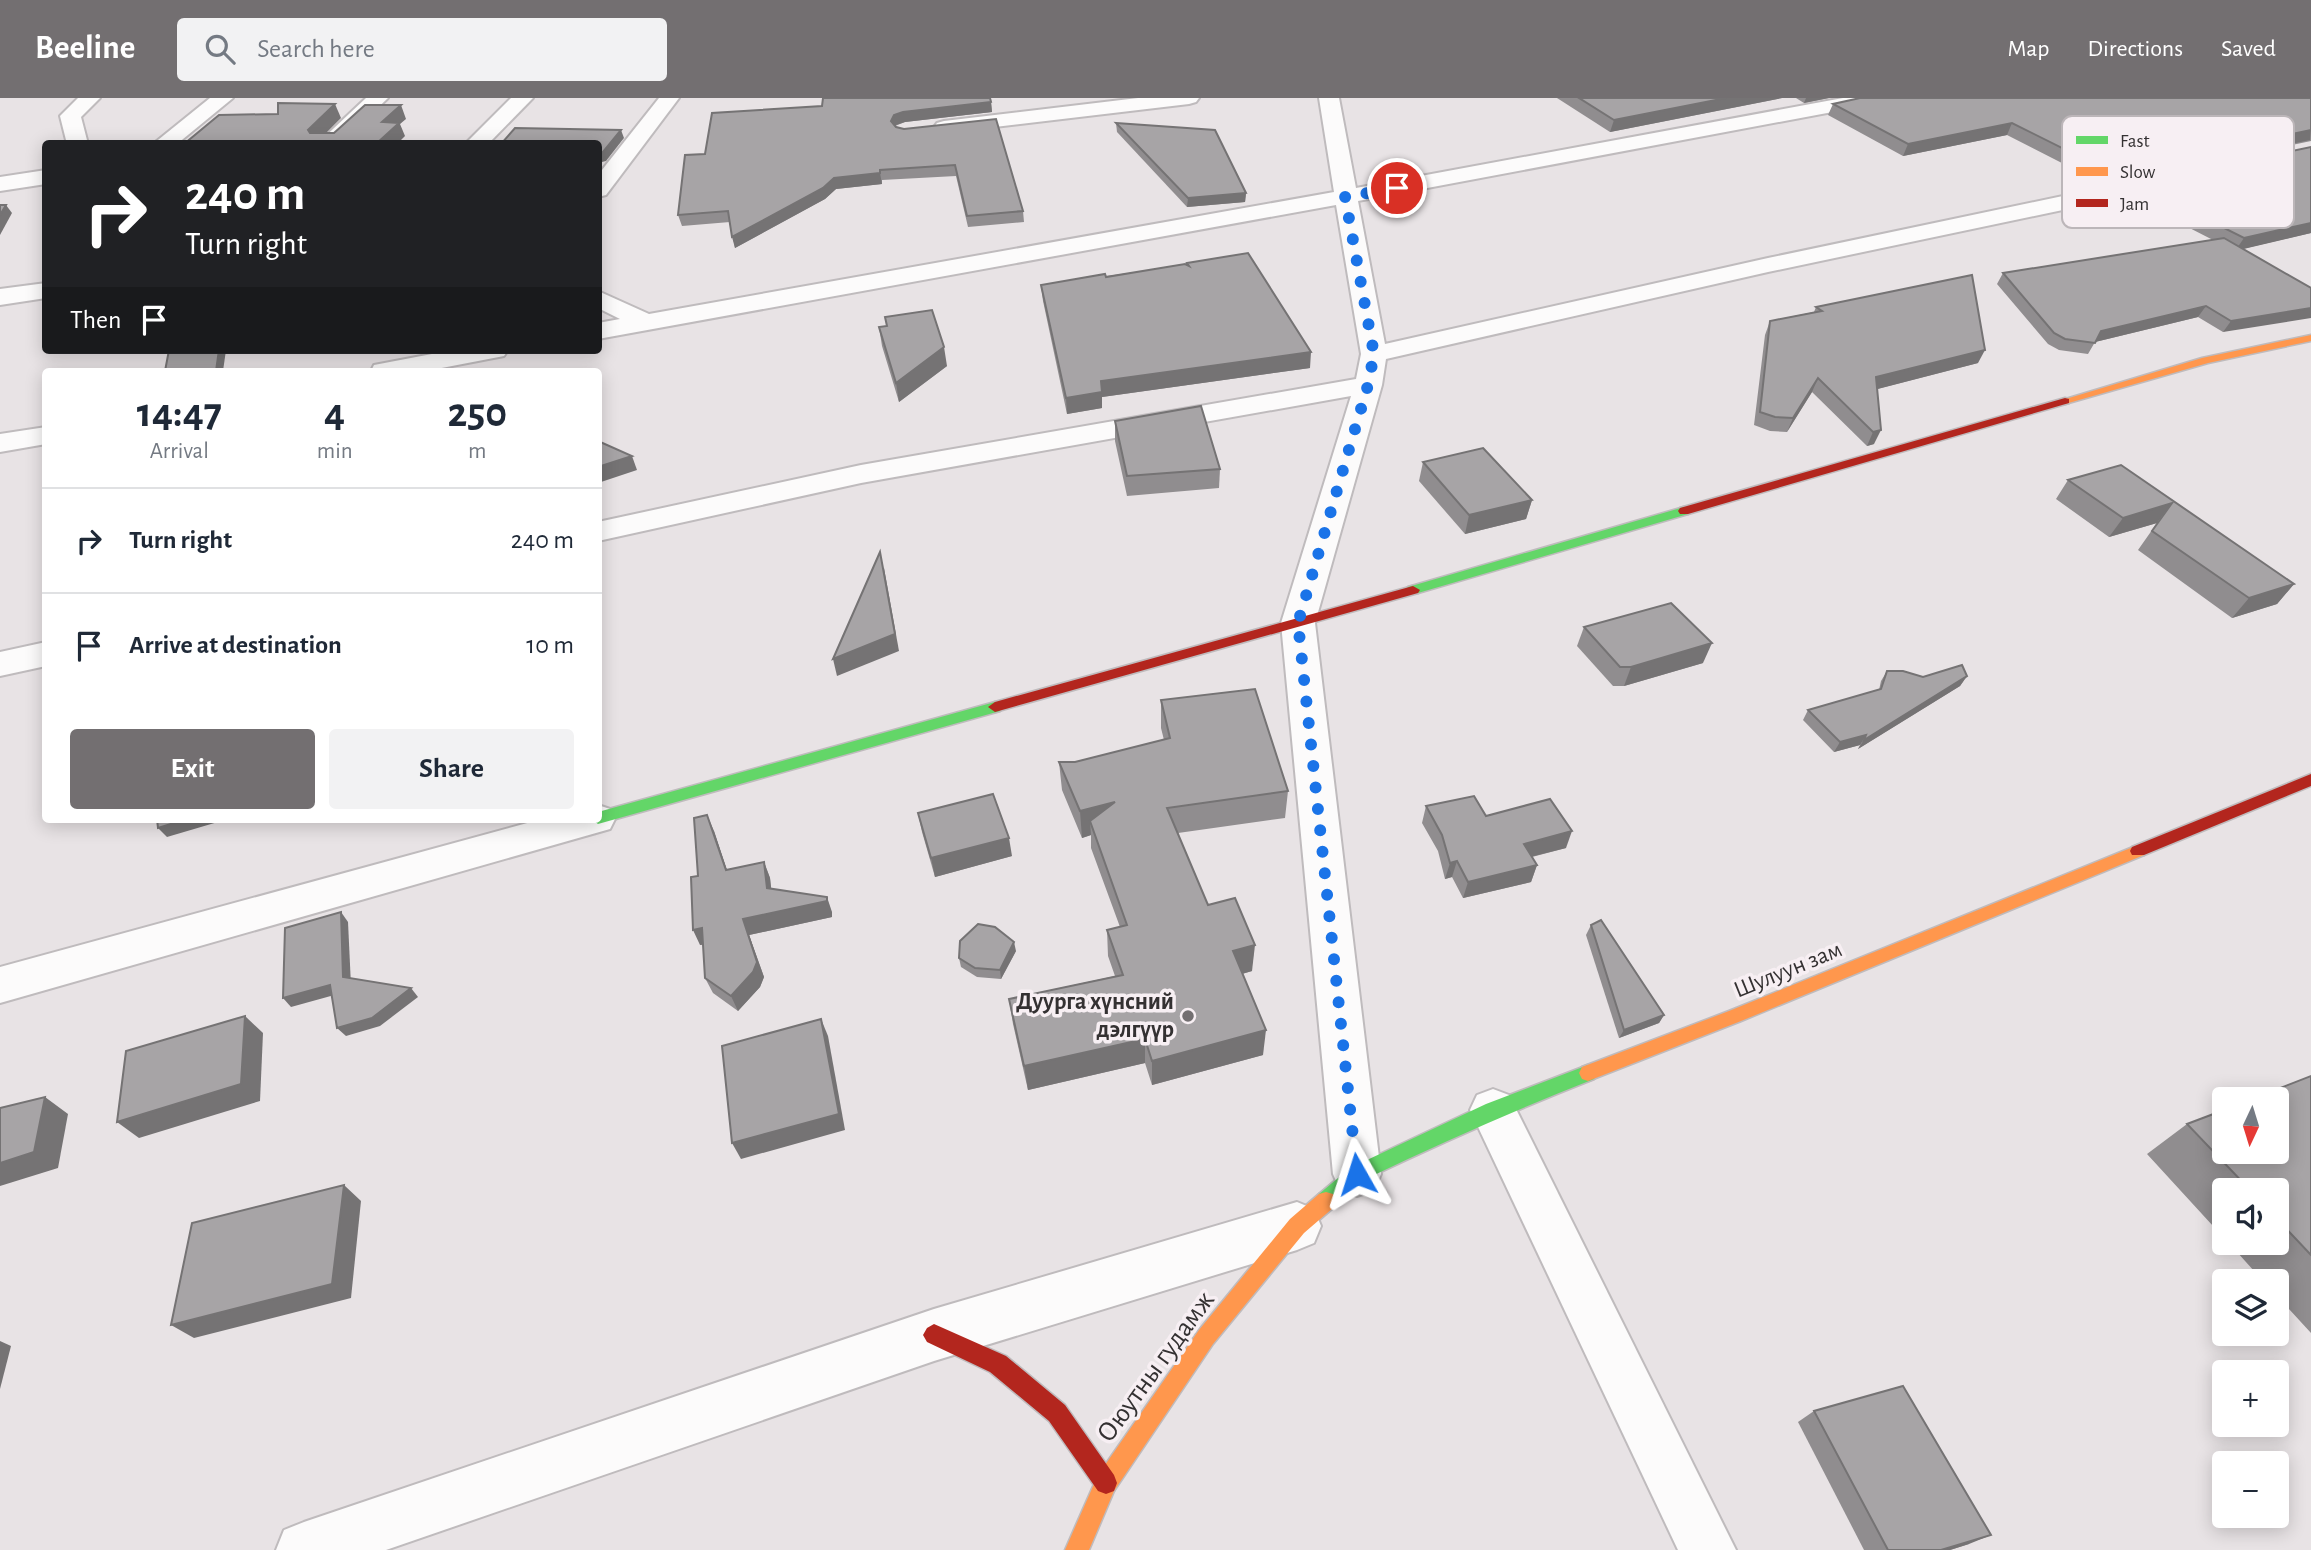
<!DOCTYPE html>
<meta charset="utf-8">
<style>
:root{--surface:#fff;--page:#f2f2f3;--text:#1f2937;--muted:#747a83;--line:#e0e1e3;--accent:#736f71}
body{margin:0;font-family:"Alegreya Sans",sans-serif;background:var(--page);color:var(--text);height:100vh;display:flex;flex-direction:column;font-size:26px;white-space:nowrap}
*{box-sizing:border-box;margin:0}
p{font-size:23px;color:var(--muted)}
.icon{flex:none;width:38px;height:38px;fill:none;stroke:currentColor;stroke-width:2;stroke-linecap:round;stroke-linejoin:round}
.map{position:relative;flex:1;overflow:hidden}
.drawer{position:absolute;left:42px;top:270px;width:560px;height:455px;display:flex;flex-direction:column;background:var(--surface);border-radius:7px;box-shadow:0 4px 18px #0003}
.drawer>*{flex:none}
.banner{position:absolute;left:42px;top:42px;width:560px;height:214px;border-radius:7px;box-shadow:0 4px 18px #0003;background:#202124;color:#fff;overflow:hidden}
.needle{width:46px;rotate:184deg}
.buttons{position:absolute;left:2212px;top:989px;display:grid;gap:14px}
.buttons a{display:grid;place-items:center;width:77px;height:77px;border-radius:7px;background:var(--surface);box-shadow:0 4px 18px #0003;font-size:35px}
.pin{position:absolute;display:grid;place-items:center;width:60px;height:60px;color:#fff;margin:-30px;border:4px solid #fff;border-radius:50%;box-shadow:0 2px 7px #0007}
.me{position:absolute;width:77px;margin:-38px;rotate:354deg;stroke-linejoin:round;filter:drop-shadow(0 0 5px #0008)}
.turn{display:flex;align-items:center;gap:24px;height:147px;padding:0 28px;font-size:32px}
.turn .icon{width:91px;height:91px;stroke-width:2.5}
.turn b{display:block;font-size:49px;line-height:60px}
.then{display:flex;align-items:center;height:66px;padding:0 28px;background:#0003;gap:14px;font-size:26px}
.eta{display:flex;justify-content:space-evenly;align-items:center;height:119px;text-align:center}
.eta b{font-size:42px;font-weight:700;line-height:49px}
.action{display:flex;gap:14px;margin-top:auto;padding:14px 28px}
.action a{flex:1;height:80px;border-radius:7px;background:var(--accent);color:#fff;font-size:28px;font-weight:700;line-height:80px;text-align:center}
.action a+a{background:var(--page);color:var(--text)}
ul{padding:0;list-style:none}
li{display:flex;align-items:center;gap:21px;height:105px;padding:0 28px;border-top:2px solid var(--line)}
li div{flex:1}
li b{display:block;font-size:26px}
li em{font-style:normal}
header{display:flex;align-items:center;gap:42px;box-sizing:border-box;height:98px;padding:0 35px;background:var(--accent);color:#fff}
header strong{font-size:33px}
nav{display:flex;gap:38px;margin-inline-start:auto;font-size:24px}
.search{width:490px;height:63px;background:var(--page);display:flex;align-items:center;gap:18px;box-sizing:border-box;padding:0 24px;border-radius:7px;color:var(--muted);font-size:26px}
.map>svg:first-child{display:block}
</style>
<header>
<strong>Beeline</strong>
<div class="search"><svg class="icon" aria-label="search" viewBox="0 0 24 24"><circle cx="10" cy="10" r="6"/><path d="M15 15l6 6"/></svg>Search here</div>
<nav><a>Map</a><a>Directions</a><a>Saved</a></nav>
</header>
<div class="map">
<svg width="2311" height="1452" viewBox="0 0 2311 1452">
<rect width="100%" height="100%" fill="#e8e3e5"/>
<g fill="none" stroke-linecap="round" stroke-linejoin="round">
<defs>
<g id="street">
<polygon points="78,0 100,0 81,19 88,46 67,46 60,18"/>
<polygon points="210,0 233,0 177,46 153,46"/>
<polygon points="366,0 388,0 340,46 317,46"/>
<polygon points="511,0 533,0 488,46 465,46"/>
<polygon points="659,0 679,0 606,97 598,99 598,77"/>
<polygon points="1138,0 1199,0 1196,4 1189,6 944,35 937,33 934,29 937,25 944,23"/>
<polygon points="1319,0 1339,0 1356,90 1843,0 1885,0 1882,4 1875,6 1358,103 1385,246 1768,160 2186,72 2194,74 2197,79 2194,84 2186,86 1768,174 1386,261 1382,287 1315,525 1381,1076 1374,1092 1357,1098 1340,1092 1333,1076 1281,525 1351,298 861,385 598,443 598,424 861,367 1356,281 1361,256 1336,107 598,241 598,225 620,221 598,210 598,193 649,216 1334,94"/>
<polygon points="46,72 46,86 0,93 0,79"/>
<polygon points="46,185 46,200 0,207 0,191"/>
<polygon points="453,252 508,252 504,258 426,273 371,273 374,267"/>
<polygon points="46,329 46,346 0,354 0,336"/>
<polygon points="46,544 46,568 0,578 0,554"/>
<polygon points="598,707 610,711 615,721 610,731 0,905 0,869 542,721 598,721"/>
<polygon points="1493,991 1509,997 1736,1452 1678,1452 1470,1012 1477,997"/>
<polygon points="1297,1104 1314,1111 1321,1128 1314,1145 1297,1152 934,1263 386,1452 276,1452 284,1432 304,1424 934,1211"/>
</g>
<g id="fast">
<polygon points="1684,409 1688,410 1688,416 1418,495 1408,495 1406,492 1408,489"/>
<polygon points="995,604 1000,605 1002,609 1000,613 598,726 591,721 598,721 598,714"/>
<path d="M 1588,967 L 1594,969 L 1597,975 L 1594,981 C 1518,1011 1443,1044 1368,1080 C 1352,1088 1343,1106 1326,1112 L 1319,1110 L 1316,1103 L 1319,1096 L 1350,1070 L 1486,1006 Z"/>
</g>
<g id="slow">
<polygon points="2311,237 2311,243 2208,265 2065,306 2059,303 2202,260"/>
<polygon points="2138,747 2144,749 2146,753 2144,757 1741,923 1588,983 1582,981 1579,975 1582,969 1729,913"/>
<polygon points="1326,1094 1333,1096 1336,1103 1333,1110 1304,1135 1213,1246 1114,1393 1089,1452 1065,1452 1098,1377 1199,1232 1290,1121 1319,1096"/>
</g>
<g id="jam">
<polygon points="2065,300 2069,301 2069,305 1688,416 1680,416 1678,413 1680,410"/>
<polygon points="1413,488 1420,492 1418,495 995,614 988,609 995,604"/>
<polygon points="2311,676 2311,688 2144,757 2132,757 2130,753 2132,749"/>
<polygon points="934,1226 1006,1258 1065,1307 1114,1377 1117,1385 1114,1393 1106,1396 1098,1393 1049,1323 990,1274 927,1244 923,1237 927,1230"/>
</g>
</defs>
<!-- street casing -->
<use href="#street" stroke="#bfbbbd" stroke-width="4"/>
<!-- fast casing -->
<use href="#fast" stroke="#bfbbbd" stroke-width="3"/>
<!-- slow casing -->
<use href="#slow" stroke="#bfbbbd" stroke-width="3"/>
<!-- jam casing -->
<use href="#jam" stroke="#bfbbbd" stroke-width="3"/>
<!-- street -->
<use href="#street" fill="#fcfbfb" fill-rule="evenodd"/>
<!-- fast -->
<use href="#fast" fill="#63d668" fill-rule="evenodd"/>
<!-- slow -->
<use href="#slow" fill="#ff974d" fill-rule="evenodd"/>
<!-- jam -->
<use href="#jam" fill="#b3261e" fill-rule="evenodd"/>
</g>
<!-- wall -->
<g fill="#908d8f">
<polygon points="1557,0 1782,0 1610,34"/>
<polygon points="1796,0 1829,0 1804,5"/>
<polygon points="2311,0 2311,43 2103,86 2007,37 1903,58 1828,17 1833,6"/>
<polygon points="991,4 992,14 905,24 895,28 904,31 1023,113 1024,124 968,129 956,78 882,82 882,86 836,91 825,101 735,150 730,124 682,128 678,117 705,56 822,8"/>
<polygon points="1116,25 1246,95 1245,104 1187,109 1117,34"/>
<polygon points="2311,49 2311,135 2242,151 2311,190 2223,234 2198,219 2095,244 2088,256 2059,252 2048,246 1997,186 2003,175 2213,142 2129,99 2136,86"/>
<polygon points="1187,165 1310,270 1102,299 1102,310 1067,316 1043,203 1041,187 1187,167"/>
<polygon points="1816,209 1978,265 1877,291 1874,346 1867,348 1812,294 1787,334 1770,333 1754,327 1765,237 1770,223 1814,214"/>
<polygon points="885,219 947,268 899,304 882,248 879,229 887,228"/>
<polygon points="1115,323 1220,371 1219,390 1127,398 1115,343"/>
<polygon points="1423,364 1532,402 1526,421 1465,436 1419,383"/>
<polygon points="2068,382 2294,486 2277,506 2232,520 2138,452 2157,425 2109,439 2056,401"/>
<polygon points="1584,529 1703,565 1624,588 1613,588 1577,548"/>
<polygon points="1887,573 1923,579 1967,578 1960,588 1858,651 1860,647 1834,654 1803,622 1808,612 1879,592 1881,583"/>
<polygon points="1161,602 1288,693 1285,720 1178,735 1208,807 1252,873 1242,876 1263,957 1152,987 1145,965 1028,992 1013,926 1009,901 1115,878 1108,858 1107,832 1120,829 1091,750 1091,737 1082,740 1062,692 1059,664 1075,664 1164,642 1161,630"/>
<polygon points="1426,708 1486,718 1566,750 1532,759 1537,767 1531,784 1463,800 1452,779 1445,781 1438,753 1422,725"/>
<polygon points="918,715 1012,758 935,779 922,734"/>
<polygon points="714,733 727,772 764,764 770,780 771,791 832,814 832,819 749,837 764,879 760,889 738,913 713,895 705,880 703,847 700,847 698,778"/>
<polygon points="1591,827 1664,917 1659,925 1619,940 1586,837"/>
<polygon points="1016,853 1001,881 977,879 961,869 959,860"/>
<polygon points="2311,978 2311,1235 2277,1198 2277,1183 2263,1183 2228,1144 2277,1144 2277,1092 2224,1092 2224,1140 2147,1056 2187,1026"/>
<polygon points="1814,1313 1969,1446 1950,1452 1864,1452 1798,1324"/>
</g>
<!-- shaded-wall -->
<g fill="#757374">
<polygon points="1726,0 1782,0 1610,34 1614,22"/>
<polygon points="1806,0 1829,0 1804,5"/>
<polygon points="991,4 992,14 905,24 896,27 892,33 891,23 894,17 903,14"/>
<polygon points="335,6 341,20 315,46 308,32"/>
<polygon points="401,7 406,21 400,26 405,38 397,46 376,46 382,24"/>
<polygon points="2012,25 2007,37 1903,58 1908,46"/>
<polygon points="621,32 624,40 606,63 598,65 598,55"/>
<polygon points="2311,32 2310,42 2103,86 2110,74"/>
<polygon points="880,75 882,86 836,91 825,101 735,150 732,139 834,80"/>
<polygon points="1246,95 1245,104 1187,109 1188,100"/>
<polygon points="6,107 12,115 0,137 0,117"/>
<polygon points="2311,125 2311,135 2235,153 2244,140"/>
<polygon points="2206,208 2198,219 2095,244 2101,233"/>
<polygon points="2311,210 2311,220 2223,234 2231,223"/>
<polygon points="944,249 947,268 899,304 896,285"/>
<polygon points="219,252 226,252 223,273 216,273"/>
<polygon points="1985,252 1978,265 1870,293 1876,279"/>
<polygon points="1311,254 1310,270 1102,299 1102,310 1067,316 1066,300 1101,283"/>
<polygon points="1818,280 1812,294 1787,334 1793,320"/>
<polygon points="598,291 600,294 599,355 598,354"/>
<polygon points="1881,332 1874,346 1867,348 1873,334"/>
<polygon points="632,358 637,372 598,385 598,369"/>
<polygon points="1532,402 1526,421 1465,436 1469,417"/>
<polygon points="2172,405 2157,425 2109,439 2123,420"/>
<polygon points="884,470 899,553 837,578 833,561"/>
<polygon points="2294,486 2277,506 2232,520 2249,500"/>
<polygon points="1712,545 1703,565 1624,588 1631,569"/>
<polygon points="1967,578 1960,588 1858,651 1864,642"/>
<polygon points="1866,637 1860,647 1834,654 1840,644"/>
<polygon points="1115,704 1090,723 1091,737 1082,740 1080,713"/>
<polygon points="707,717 714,733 732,788 726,772"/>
<polygon points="187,721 228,721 167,739 158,730"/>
<polygon points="1572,733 1566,750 1518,762 1524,746"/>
<polygon points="1009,740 1012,758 935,779 931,760"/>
<polygon points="1457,763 1452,779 1445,781 1450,765"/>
<polygon points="764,764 770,780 773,806 767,790"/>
<polygon points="1537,767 1531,784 1463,800 1468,784"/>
<polygon points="827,799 832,814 832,819 749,837 764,879 760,889 738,913 731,898 743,821"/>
<polygon points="341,814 348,824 351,888 343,879"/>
<polygon points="702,830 709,845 700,847 693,832"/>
<polygon points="1014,844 1016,853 1001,881 1000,872"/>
<polygon points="1255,847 1252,873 1231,879 1233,853"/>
<polygon points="330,887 338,896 291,909 283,900"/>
<polygon points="411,890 418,899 380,928 346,938 337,930"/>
<polygon points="1664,917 1659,925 1619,940 1624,932"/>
<polygon points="245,918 263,935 260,1003 139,1040 117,1024"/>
<polygon points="821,921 828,938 845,1032 741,1061 732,1045"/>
<polygon points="1266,932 1263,957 1152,987 1152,963"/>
<polygon points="1145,941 1145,965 1028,992 1024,968"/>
<polygon points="45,999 68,1016 58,1070 0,1088 0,1065"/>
<polygon points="344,1087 361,1103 351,1200 194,1240 171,1227"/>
<polygon points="0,1243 11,1248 0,1291"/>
<polygon points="1991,1437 1969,1446 1950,1452 1941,1452"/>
</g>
<!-- building -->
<g fill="#a7a4a6" stroke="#757374" stroke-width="2">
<polygon points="823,0 990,0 991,4 903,14 894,17 891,23 896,29 904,31 996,21 1023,113 967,118 955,67 880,72 880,75 834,80 823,90 732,139 728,113 678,117 685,57 705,56 712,15 822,8"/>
<polygon points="1579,0 1726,0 1614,22"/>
<polygon points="1860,0 2311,0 2311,32 2110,74 2012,25 1908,46 1833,6"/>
<polygon points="278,5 335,6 308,32 310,35 334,35 365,7 401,7 382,24 399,25 376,46 184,46 219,17 278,16"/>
<polygon points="1116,25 1215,32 1246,95 1188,100"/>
<polygon points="515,30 621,32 603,54 598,55 598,46 501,46"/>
<polygon points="2311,49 2311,125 2244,140 2136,86"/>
<polygon points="0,107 6,107 0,117"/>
<polygon points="2224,140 2311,190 2311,210 2231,223 2206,208 2101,233 2095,245 2065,241 2054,235 2003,175"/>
<polygon points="1248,155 1311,254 1101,283 1102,294 1066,300 1041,187 1105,176 1106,179 1185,166 1189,168 1187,165"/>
<polygon points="1972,177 1985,252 1876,279 1881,332 1873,334 1818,280 1793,320 1775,319 1760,314 1770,223 1822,213 1816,209"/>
<polygon points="932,212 944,249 896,285 879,229 887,228 885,219"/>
<polygon points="169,252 219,252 216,273 165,273"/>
<polygon points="1201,308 1220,371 1127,378 1115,323"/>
<polygon points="598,343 632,358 598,369"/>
<polygon points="1483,350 1532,402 1469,417 1423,364"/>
<polygon points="2121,367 2294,486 2249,500 2152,433 2172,405 2123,420 2068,382"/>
<polygon points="880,454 895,536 833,561"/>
<polygon points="1671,505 1712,545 1631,569 1620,569 1584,529"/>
<polygon points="1962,567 1967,578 1864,642 1866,637 1840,644 1808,612 1881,591 1887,573 1903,573 1923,579"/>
<polygon points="1255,591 1288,693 1167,710 1208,807 1235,800 1255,847 1233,853 1266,932 1152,963 1145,941 1024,968 1009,901 1123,877 1107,832 1127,827 1090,723 1115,704 1080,713 1059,664 1075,664 1170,640 1161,602"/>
<polygon points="993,696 1009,740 931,760 918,715"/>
<polygon points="1474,698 1486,718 1550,701 1572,733 1524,746 1537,767 1468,784 1457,763 1450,765 1442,737 1426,708"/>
<polygon points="707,717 726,772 764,764 767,790 827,799 827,803 743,821 757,864 753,874 731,898 705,880 702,830 693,832 691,779 698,778 694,720"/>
<polygon points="157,721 187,721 158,730"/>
<polygon points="341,814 343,879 411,890 372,920 337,930 330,887 283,900 285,830"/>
<polygon points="1601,822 1664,917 1624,932 1591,827"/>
<polygon points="978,826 995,829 1014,844 1000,872 975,870 959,860 960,843"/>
<polygon points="245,918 241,986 117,1024 126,953"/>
<polygon points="821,921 839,1016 732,1045 722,948"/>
<polygon points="2311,978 2311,1157 2277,1121 2277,1092 2250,1092 2187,1026 2224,1012 2224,1054 2277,1054 2277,1001 2252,1001"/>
<polygon points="45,999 34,1054 0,1065 0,1010"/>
<polygon points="344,1087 332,1186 171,1227 192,1125"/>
<polygon points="1903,1288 1991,1437 1941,1452 1888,1452 1814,1313"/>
</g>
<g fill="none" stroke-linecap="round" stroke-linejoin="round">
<!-- route -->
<polyline stroke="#1a73e8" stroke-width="12" stroke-dasharray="0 21.6" points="1357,1076 1298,525 1368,287 1374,256 1345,99 1397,90"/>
</g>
<!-- markers -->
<circle fill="#736f71" stroke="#f7eff3" stroke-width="2.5" cx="1188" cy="918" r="7"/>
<g text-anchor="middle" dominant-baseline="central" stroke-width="7" stroke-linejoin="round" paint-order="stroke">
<!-- street labels -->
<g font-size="24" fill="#343132" stroke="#f7eff3">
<text transform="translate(1788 872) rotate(-22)">Шулуун зам</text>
</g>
<!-- poi labels -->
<g font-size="24" font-weight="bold" fill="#343132" stroke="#f7eff3" text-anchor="end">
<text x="1174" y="904">Дуурга хүнсний<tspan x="1174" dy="28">дэлгүүр</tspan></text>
</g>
<!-- near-street labels -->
<g font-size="28" fill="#343132" stroke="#f7eff3">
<text transform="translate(1156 1269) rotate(-54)">Оюутны гудамж</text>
</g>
</g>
<!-- legend -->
<rect x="2062" y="18" width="232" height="112" rx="10" fill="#f7eff3" stroke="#bcb6b9" stroke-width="2"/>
<rect x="2076" y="38" width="32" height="8" fill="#63d668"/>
<rect x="2076" y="69" width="32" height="9" fill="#ff974d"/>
<rect x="2076" y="101" width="32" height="8" fill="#b3261e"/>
<g font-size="19" fill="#343132">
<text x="2120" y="49">Fast</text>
<text x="2120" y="80">Slow</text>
<text x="2120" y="112">Jam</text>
</g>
</svg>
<div class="buttons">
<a><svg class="needle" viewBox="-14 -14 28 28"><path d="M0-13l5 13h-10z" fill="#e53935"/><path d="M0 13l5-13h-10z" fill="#747a83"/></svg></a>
<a><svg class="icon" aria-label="sound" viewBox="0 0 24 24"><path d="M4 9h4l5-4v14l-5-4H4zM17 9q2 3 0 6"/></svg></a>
<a><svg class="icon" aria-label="layers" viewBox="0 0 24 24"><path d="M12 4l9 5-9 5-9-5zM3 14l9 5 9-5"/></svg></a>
<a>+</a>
<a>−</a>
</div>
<div class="pin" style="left:1397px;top:90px;background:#d93025"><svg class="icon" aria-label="arrive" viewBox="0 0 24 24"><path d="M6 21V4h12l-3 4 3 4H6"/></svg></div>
<svg class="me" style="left:1357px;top:1076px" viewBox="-20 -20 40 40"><path d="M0-17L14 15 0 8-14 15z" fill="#1a73e8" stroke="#fff" stroke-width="4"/></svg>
<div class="banner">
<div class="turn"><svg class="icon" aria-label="right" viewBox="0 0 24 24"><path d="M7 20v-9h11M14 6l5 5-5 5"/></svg><div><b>240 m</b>Turn right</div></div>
<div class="then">Then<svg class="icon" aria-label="arrive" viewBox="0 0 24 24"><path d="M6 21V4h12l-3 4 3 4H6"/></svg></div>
</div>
<section class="drawer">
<div class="eta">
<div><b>14:47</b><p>Arrival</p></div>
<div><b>4</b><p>min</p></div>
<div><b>250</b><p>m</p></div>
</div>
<ul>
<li><svg class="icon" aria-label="right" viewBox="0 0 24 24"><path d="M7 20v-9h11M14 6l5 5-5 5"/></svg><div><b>Turn right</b></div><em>240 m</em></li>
<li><svg class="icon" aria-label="arrive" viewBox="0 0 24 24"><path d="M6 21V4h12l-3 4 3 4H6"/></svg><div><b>Arrive at destination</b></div><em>10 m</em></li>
</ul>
<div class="action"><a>Exit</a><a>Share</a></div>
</section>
</div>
